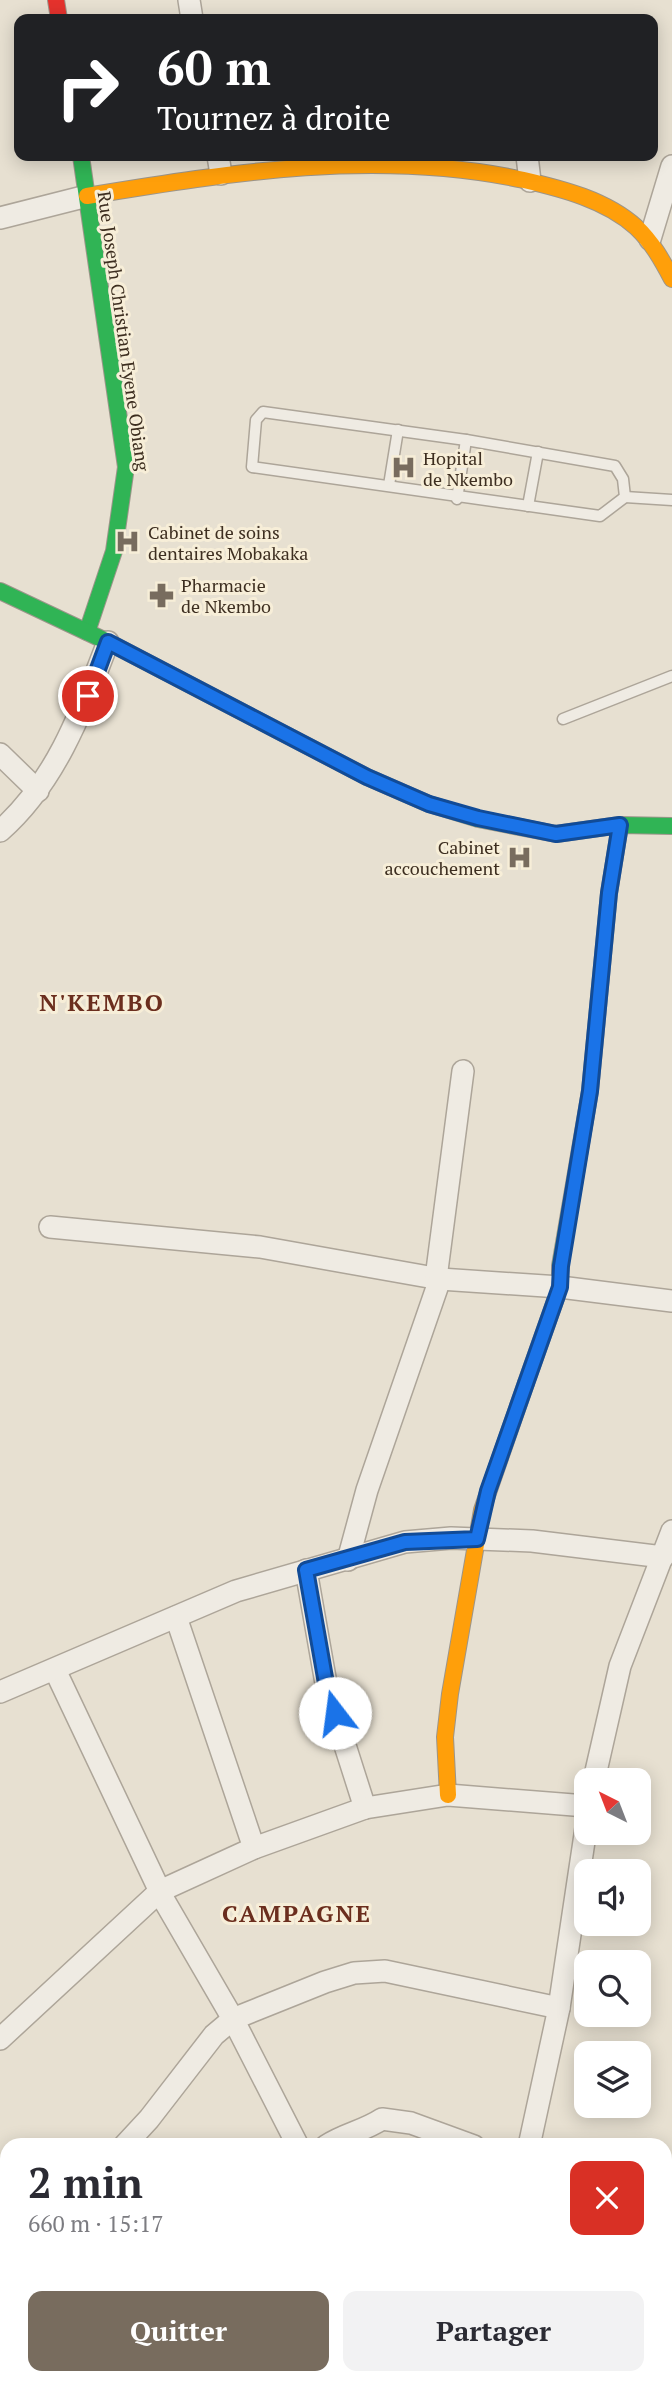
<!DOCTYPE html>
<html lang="fr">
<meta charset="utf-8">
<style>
:root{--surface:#fff;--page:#f2f2f3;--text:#2b2b33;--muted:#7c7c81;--accent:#786c5e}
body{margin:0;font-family:"PT Serif",serif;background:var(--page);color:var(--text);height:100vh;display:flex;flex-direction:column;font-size:26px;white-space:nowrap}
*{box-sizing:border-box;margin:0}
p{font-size:23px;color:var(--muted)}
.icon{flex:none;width:38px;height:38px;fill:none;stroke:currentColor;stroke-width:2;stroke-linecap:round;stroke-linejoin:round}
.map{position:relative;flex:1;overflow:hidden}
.side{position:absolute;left:0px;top:2138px;width:672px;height:247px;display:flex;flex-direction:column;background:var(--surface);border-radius:21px 21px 0 0;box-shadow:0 4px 18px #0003}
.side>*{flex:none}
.hud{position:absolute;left:14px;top:14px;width:644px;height:147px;border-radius:14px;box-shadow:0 4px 18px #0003;background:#202124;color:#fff;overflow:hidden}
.needle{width:46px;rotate:318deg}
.tools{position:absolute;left:574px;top:1768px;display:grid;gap:14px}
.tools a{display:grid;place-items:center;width:77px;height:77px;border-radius:14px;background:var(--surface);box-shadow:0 4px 18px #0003;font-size:35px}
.pin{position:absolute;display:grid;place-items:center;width:60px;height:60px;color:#fff;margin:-30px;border:4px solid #fff;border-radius:50%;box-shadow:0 2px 7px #0007}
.me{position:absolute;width:77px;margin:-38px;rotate:345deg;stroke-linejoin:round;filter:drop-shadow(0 0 5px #0008)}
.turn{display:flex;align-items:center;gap:24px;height:147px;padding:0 28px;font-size:32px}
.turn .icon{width:91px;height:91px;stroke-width:2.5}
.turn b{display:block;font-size:49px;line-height:60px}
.round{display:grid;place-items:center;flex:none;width:74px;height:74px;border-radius:14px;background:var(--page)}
.summary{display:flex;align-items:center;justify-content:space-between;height:119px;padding:0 28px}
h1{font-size:42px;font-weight:600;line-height:52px}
.action{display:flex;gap:14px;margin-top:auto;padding:14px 28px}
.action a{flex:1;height:80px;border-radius:14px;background:var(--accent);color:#fff;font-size:28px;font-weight:600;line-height:80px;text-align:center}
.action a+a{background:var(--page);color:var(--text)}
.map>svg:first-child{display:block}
</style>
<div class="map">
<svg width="672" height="2385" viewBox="0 0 672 2385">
<rect width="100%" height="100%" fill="#e7e0d1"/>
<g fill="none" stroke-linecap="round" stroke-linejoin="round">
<defs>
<g id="lane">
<polygon points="263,412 466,440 615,466 623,479 625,497 600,516 252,467 256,420"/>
<polyline points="389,485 398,430"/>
<polyline points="625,497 672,500"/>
<polyline points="457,499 466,440"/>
<polyline points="528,506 538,452"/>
<polyline points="563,719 672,676"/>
</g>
<g id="street">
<polyline points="189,0 192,19"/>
<polyline points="218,156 221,174"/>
<polyline points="527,156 530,181"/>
<polyline points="0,218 87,196"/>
<polyline points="650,239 672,166"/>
<polyline points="0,754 38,791"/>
<path d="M 0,831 C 56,782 82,710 108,642"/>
<polyline points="50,1227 260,1247 440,1279 560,1287 672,1301"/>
<polyline points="436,1278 463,1071"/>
<polyline points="348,1560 367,1490 440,1279"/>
<polyline points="306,1570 327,1689 365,1808"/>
<polyline points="176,1617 254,1848"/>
<polyline points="55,1670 165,1902 233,2019 298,2146"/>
<polyline points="0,1692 236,1591 405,1542 451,1538 532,1541 663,1557"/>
<polyline points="594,1780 620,1666 672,1531"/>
<polyline points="0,2039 160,1891 254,1848 365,1808 448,1795 586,1806"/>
<polyline points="124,2146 149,2119 214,2035 233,2019 325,1982 354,1973 385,1971 559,2008"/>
<path d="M 326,2146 C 344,2134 364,2131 382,2119 L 411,2123 L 474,2146"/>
<polyline points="529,2146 559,2008 586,1828"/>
<polyline points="0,2222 7,2218"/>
<polyline points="32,2385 41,2378"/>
<polyline points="467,2385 469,2378"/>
</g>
<g id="fast">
<polyline points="81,156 126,467 114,551 87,632"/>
<polyline points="0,591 108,642 367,777 429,804 478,819 556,834 620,825 672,826"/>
<polyline points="526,1383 560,1287 560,1266 590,1091 609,893 620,825"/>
</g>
<g id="slow">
<path d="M 87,196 C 233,172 378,149 524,180 C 563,189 606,200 636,227 C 652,242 662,260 672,279"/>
<polyline points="448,1795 445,1737 450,1694 482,1510 526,1383"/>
</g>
<polyline id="jam" points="56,0 59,19"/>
</defs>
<!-- lane casing -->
<use href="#lane" stroke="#ada599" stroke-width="13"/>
<!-- street casing -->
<use href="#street" stroke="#ada599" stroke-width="24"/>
<!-- fast casing -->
<use href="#fast" stroke="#9c958a" stroke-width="18"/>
<!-- slow casing -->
<use href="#slow" stroke="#9c958a" stroke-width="18"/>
<!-- jam casing -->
<use href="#jam" stroke="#9c958a" stroke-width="18"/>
<!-- lane -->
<use href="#lane" stroke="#efebe3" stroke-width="10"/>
<!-- street -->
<use href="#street" stroke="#efebe3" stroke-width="21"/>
<!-- fast -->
<use href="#fast" stroke="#30b455" stroke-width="16"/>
<!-- slow -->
<use href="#slow" stroke="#ff9f0a" stroke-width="16"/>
<!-- jam -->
<use href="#jam" stroke="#e5322d" stroke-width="16"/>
</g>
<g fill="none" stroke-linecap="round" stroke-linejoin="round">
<defs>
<polyline id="route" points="88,696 108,642 367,777 429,804 478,818 556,834 620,825 609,893 590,1091 561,1266 560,1287 488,1491 477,1539 405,1542 306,1570 327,1689 335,1713"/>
</defs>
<!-- route casing -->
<use href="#route" stroke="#114b97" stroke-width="18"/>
<!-- route -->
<use href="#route" stroke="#1a73e8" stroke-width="12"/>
</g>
<!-- icons -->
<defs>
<symbol id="hospital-bare" viewBox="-9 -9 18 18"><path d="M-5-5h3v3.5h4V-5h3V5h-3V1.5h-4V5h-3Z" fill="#786c5e" stroke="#f7eed8" stroke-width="2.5" paint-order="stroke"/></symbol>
<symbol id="pharmacy-bare" viewBox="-9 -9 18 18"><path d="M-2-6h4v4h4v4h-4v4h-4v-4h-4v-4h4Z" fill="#786c5e" stroke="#f7eed8" stroke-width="2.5" paint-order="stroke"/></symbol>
</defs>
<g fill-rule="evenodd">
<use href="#hospital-bare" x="386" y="450" width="35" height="35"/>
<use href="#hospital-bare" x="110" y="524" width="35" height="35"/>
<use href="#pharmacy-bare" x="144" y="578" width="35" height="35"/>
<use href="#hospital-bare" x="502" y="840" width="35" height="35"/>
</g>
<g text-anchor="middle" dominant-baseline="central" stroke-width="6" stroke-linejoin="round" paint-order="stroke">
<!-- street labels -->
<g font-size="18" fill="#3d2e20" stroke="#f7eed8">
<text transform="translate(124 331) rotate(82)">Rue Joseph Christian Eyene Obiang</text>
</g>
<!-- poi labels -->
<g font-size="18" fill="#3d2e20" stroke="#f7eed8" text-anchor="start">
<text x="423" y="458">Hopital<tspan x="423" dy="21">de Nkembo</tspan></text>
<text x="148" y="532">Cabinet de soins<tspan x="148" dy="21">dentaires Mobakaka</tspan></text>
<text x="181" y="585">Pharmacie<tspan x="181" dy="21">de Nkembo</tspan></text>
<text x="500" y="847" text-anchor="end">Cabinet<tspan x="500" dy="21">accouchement</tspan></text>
</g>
<!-- district labels -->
<g font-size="24" font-weight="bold" letter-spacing="2" fill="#6b2e1e" stroke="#f7eed8">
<text x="102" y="1002">N'KEMBO</text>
<text x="297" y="1913">CAMPAGNE</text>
</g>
</g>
</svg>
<div class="tools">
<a><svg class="needle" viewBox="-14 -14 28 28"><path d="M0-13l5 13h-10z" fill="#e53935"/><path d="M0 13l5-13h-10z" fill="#7c7c81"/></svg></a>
<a><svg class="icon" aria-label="sound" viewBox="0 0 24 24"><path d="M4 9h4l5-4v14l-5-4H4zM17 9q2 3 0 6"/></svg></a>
<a><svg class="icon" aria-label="search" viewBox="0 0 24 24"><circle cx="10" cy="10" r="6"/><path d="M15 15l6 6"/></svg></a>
<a><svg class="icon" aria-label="layers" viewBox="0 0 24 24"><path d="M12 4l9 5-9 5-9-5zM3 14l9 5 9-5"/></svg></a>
</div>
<div class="pin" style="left:88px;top:696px;background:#d93025"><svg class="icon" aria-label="arrive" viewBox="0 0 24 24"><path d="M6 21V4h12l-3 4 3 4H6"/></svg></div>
<svg class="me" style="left:335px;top:1713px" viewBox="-20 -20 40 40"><circle r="19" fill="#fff"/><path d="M0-13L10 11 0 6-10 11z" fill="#1a73e8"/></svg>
<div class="hud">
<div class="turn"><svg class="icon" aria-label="right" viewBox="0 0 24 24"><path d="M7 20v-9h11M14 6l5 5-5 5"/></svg><div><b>60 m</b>Tournez à droite</div></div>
</div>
<section class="side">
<div class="summary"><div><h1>2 min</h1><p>660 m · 15:17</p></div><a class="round" style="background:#d93025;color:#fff"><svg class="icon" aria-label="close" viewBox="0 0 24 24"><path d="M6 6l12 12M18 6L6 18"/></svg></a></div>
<div class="action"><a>Quitter</a><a>Partager</a></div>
</section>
</div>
